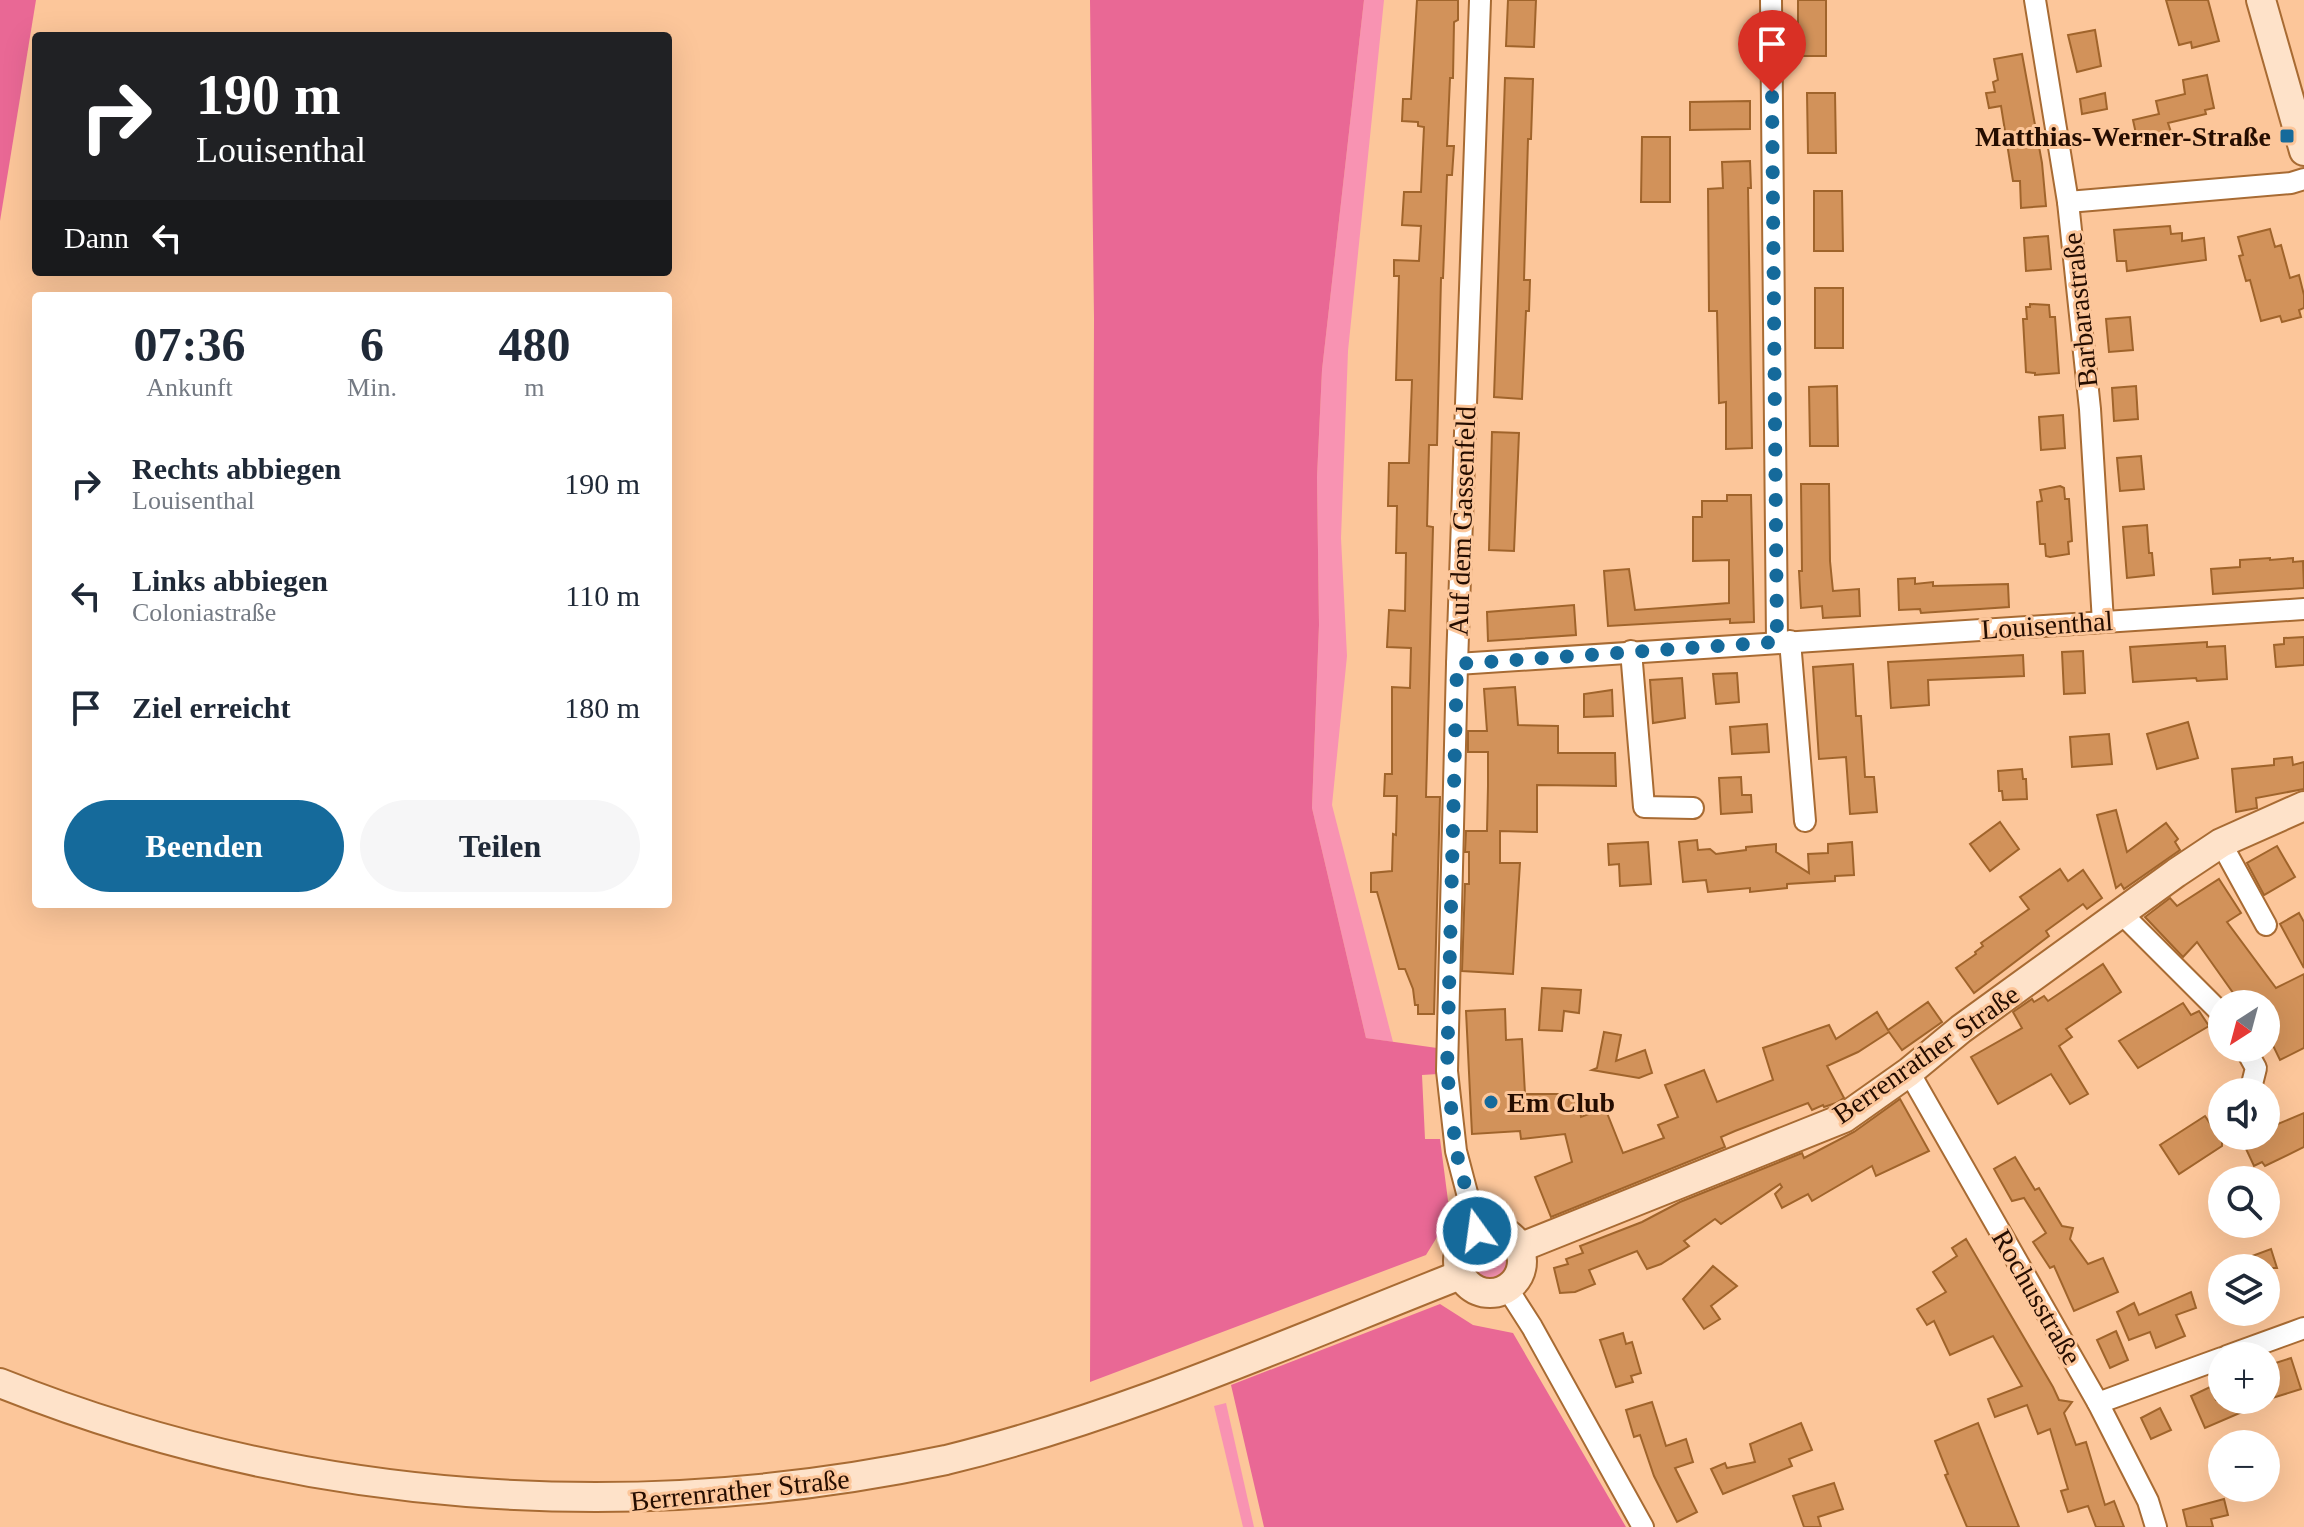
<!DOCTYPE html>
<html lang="de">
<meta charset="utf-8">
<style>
:root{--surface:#fff;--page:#f6f6f7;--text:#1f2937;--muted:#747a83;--accent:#156a9b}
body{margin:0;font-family:Georgia,serif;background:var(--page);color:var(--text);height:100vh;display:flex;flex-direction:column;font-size:30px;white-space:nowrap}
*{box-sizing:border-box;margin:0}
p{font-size:26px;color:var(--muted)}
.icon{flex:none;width:44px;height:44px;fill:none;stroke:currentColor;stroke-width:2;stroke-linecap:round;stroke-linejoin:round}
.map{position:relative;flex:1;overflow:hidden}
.sheet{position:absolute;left:32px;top:292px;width:640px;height:616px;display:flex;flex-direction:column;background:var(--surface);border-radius:8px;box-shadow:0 8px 32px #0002}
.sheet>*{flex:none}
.hud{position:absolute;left:32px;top:32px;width:640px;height:244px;border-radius:8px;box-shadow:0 8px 32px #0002;background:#202124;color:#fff;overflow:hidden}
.needle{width:52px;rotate:216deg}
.tools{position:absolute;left:2208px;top:990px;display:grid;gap:16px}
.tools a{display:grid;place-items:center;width:72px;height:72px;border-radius:50%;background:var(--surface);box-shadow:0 8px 32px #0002;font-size:40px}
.pin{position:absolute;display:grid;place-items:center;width:68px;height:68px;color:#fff;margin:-82px -34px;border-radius:50% 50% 50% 0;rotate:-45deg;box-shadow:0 0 8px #0007}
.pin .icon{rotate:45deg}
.me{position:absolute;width:88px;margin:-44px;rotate:346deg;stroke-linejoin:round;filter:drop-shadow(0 0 6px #0008)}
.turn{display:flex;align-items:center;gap:28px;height:168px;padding:0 32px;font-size:36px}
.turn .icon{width:104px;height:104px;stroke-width:2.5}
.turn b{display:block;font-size:56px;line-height:68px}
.then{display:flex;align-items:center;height:76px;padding:0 32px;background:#0003;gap:16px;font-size:30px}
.eta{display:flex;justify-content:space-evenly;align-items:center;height:136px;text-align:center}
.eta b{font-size:48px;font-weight:700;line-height:56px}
.primary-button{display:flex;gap:16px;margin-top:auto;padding:16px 32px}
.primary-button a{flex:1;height:92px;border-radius:48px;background:var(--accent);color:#fff;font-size:32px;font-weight:700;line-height:92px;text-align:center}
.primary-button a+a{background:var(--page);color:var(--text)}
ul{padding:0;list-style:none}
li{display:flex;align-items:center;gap:24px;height:112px;padding:0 32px}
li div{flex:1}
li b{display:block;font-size:30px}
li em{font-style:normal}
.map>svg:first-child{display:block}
</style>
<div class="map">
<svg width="2304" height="1527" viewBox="0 0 2304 1527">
<rect width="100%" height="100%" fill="#fcc69a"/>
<!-- green -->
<g fill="#f893b2">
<polygon points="1364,0 1384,0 1348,351 1341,538 1347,656 1332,805 1393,1042 1366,1038 1312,808 1319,625 1317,477 1322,370"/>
<circle cx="1490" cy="1260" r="20"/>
<polygon points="1226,1403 1254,1527 1243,1527 1214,1406"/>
</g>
<!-- forest -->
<g fill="#e96895">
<polygon points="0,0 36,0 0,221"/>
<polygon points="1090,0 1364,0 1322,370 1317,477 1319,625 1312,808 1366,1038 1437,1048 1438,1074 1422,1075 1425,1139 1440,1139 1450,1216 1426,1255 1090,1382 1094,318"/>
<polygon points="1440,1304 1473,1325 1513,1333 1626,1527 1264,1527 1231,1385"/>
</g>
<!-- building -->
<g fill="#d2925a" stroke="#a0642b" stroke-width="2">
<polygon points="1417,0 1458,0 1458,20 1454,22 1453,78 1450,78 1447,146 1454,146 1452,175 1447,175 1443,278 1441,278 1437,445 1429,445 1427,526 1433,527 1426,797 1440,797 1434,1014 1418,1014 1418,1005 1415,1005 1413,989 1405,969 1399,969 1377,892 1371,892 1371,873 1392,871 1393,834 1396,835 1397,796 1384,796 1385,774 1392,774 1392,687 1410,688 1411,648 1387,647 1389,610 1405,611 1406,553 1396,553 1397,506 1388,506 1389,463 1409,463 1412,380 1396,380 1399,276 1394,276 1394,260 1419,261 1421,226 1402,225 1404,192 1421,192 1424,127 1418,126 1418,122 1402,121 1403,99 1411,99"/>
<polygon points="1508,0 1536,0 1534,47 1506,46"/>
<rect x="1798" y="0" width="28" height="56"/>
<polygon points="2166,0 2208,0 2219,41 2192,48 2191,42 2179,45"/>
<polygon points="2095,30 2101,66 2077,72 2068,35"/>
<polygon points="2022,54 2042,163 2046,206 2021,208 2020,181 2013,181 2001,106 1989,108 1986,93 1995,92 1993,82 1998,80 1994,59"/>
<polygon points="2207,75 2214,108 2205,110 2206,114 2168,123 2172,135 2138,143 2133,120 2159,114 2156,101 2185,94 2183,80"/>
<polygon points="1505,78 1533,79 1531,139 1528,139 1524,280 1530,280 1529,311 1526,311 1522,399 1494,397"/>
<polygon points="1807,93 1835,93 1836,153 1808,153"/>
<polygon points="2105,93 2107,109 2082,114 2080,99"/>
<polygon points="1750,101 1750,129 1690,130 1690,102"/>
<polygon points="1642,137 1670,137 1670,202 1641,202"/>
<polygon points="1750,161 1751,188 1748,188 1752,448 1726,449 1726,402 1719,403 1717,311 1709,311 1708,189 1723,188 1722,162"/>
<polygon points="1814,191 1842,191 1843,251 1814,251"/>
<polygon points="2170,226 2171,234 2182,233 2182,241 2204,238 2206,260 2127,271 2126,261 2117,261 2114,230"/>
<polygon points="2270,229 2275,247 2281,245 2290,278 2299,275 2304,295 2304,308 2299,310 2301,317 2282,322 2280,316 2261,321 2250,280 2246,281 2239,256 2243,255 2238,237"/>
<polygon points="2048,236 2051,269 2026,271 2024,238"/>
<rect x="1815" y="288" width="28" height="60"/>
<polygon points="2030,304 2049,305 2050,317 2055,317 2059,373 2035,375 2035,373 2026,372 2023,319 2027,319 2026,307 2030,307"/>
<polygon points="2130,317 2133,350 2109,352 2106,319"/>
<polygon points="1837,386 1838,446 1810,446 1809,387"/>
<polygon points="2136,386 2138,419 2114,421 2112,388"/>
<polygon points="2063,415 2065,448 2041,450 2039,417"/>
<polygon points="1492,432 1519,433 1514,551 1489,550"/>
<polygon points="2141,456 2144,489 2120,491 2117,458"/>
<polygon points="1801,484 1829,484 1830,561 1833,591 1859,589 1860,616 1823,618 1822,606 1801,608 1799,571 1802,571"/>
<polygon points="2060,486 2064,488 2065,499 2069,499 2072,541 2068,542 2069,554 2050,557 2046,556 2045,544 2040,544 2037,502 2042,501 2040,490"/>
<polygon points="1727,495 1751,495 1754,622 1730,623 1730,619 1608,626 1604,571 1629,569 1635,610 1729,603 1729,560 1693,561 1693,517 1702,517 1702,501 1727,501"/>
<polygon points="2147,525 2149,553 2152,553 2154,575 2127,578 2123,527"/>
<polygon points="2270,558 2270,560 2293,558 2293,562 2303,561 2304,588 2213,594 2211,569 2240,567 2240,560"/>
<polygon points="1915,578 1915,584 1933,582 1933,586 2008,584 2009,607 1921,613 1920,609 1899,610 1898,579"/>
<polygon points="1574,605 1576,635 1488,641 1487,612"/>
<polygon points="2304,637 2304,665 2276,667 2274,645 2284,644 2284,638"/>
<polygon points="2207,642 2207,647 2225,646 2227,679 2197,681 2196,678 2133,682 2130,647"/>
<polygon points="2083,651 2085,693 2064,694 2062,652"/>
<polygon points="2023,655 2024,676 1928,680 1929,705 1891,708 1888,662"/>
<polygon points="1853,664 1856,716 1861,716 1865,777 1874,777 1877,812 1850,814 1846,757 1819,759 1813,667"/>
<polygon points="1737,673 1739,702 1716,704 1713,674"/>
<polygon points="1682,678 1685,718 1653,723 1650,680"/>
<polygon points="1515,687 1518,725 1558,726 1558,753 1615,753 1616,786 1537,785 1537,832 1500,831 1500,863 1520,863 1513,974 1462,971 1465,884 1469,884 1469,852 1465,852 1466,831 1487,831 1488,786 1488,752 1468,752 1468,731 1487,731 1484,689"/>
<polygon points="1612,690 1613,716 1584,717 1584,694"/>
<polygon points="2188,722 2198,758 2157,769 2147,734"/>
<polygon points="1767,724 1769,752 1732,754 1730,727"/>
<polygon points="2109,734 2112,764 2072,767 2070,737"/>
<polygon points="2292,757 2293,765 2304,762 2304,789 2256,798 2257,808 2236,812 2232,769 2274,765 2274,759"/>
<polygon points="2022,769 2023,779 2026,779 2027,799 2003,800 2002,791 1999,791 1998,771"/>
<polygon points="1741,777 1742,795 1751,795 1752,812 1721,814 1719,778"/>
<polygon points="2116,810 2127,852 2166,823 2178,839 2175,842 2180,850 2124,889 2121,884 2116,888 2097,815"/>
<polygon points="2000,822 2019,849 1990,871 1970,844"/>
<polygon points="1697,840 1698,850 1710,849 1716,854 1746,850 1746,847 1776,844 1776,852 1809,873 1808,854 1828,853 1828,844 1852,842 1854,875 1835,876 1835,881 1787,884 1787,888 1750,892 1750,888 1708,892 1706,880 1683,882 1679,842"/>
<polygon points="1648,842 1651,884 1620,886 1619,864 1609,865 1608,844"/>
<polygon points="2277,846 2295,877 2264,895 2247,863"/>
<polygon points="2060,869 2068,881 2083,870 2102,898 2087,909 2083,904 2046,931 2049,936 1974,993 1956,968 1976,954 1975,952 1983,946 1981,943 2029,909 2020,897"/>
<polygon points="2219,879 2241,913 2227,922 2276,988 2304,974 2304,1048 2280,1060 2266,1031 2266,1004 2241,1004 2197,942 2183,957 2145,917 2170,898 2177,906"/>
<polygon points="2299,913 2304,922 2304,968 2280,924"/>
<polygon points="2103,964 2121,992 2066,1029 2072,1037 2059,1046 2088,1094 2070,1104 2051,1074 1998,1104 1971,1057 2022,1028 2013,1012 2032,999 2034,1002 2044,996 2048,1001"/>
<polygon points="1542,988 1581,990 1579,1013 1564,1011 1562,1031 1539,1030"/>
<polygon points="1928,1002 1942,1022 1902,1050 1889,1032 1858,1052 1827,1066 1844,1098 1836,1103 1824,1107 1823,1105 1812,1110 1808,1103 1735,1131 1721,1137 1725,1147 1551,1217 1535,1177 1572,1162 1565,1134 1521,1139 1520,1131 1472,1134 1466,1011 1505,1009 1506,1040 1522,1039 1525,1094 1577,1094 1581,1117 1605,1108 1623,1153 1664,1138 1658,1125 1678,1117 1665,1085 1704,1070 1717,1102 1773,1080 1763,1048 1829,1025 1836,1039 1877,1012 1888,1030"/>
<polygon points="2183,1003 2191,1015 2199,1011 2209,1026 2138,1068 2119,1041"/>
<polygon points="1604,1032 1621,1035 1616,1061 1645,1050 1652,1073 1639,1078 1592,1070 1597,1068"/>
<polygon points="1900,1099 1929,1151 1876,1176 1872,1166 1812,1201 1808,1194 1782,1208 1775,1194 1782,1187 1780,1184 1721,1224 1715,1219 1684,1241 1689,1246 1661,1264 1647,1269 1637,1251 1589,1270 1595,1284 1575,1292 1560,1293 1554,1268 1568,1264 1566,1259 1583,1253 1580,1246 1642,1222 1680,1202 1802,1153 1804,1158 1854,1132"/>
<polygon points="2304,1113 2304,1147 2265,1166 2262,1162 2254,1166 2240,1136 2266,1136 2266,1129"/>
<polygon points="2205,1116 2213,1128 2222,1123 2222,1146 2179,1174 2160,1145"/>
<polygon points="2015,1157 2035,1190 2039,1188 2062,1226 2073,1228 2070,1239 2088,1264 2103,1258 2118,1292 2074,1311 2054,1266 2050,1268 2033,1242 2046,1233 2024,1198 2012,1201 1994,1169"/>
<polygon points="1966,1239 2053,1387 2059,1400 2072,1402 2064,1413 2076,1445 2086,1442 2105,1505 2114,1501 2124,1527 2096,1527 2088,1506 2068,1512 2061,1491 2068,1489 2050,1429 2038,1434 2027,1405 1995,1417 1988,1399 2022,1386 1993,1336 1950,1355 1934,1321 1927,1325 1917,1309 1946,1292 1933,1272 1957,1256 1952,1248"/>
<polygon points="2271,1249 2277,1268 2225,1268 2225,1266"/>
<polygon points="1713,1266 1737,1286 1711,1306 1720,1319 1704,1329 1683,1299"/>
<polygon points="2191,1292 2196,1308 2176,1315 2185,1336 2156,1348 2150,1332 2129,1340 2117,1312 2134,1303 2139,1315"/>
<polygon points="2116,1331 2128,1360 2110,1368 2097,1340"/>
<polygon points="1623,1333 1626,1344 1632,1342 1641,1373 1631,1376 1633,1382 1616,1387 1600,1340"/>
<polygon points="2291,1358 2301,1389 2266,1400 2266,1366"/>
<polygon points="2210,1387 2216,1400 2270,1400 2205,1428 2191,1396"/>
<polygon points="1652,1402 1666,1446 1686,1439 1693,1462 1675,1468 1697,1512 1677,1522 1654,1476 1640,1435 1634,1437 1626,1410"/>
<polygon points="2160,1408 2171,1430 2151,1439 2141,1418"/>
<polygon points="1801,1423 1812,1450 1789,1459 1792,1466 1723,1494 1711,1469 1725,1463 1727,1468 1755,1462 1750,1444"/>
<polygon points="1978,1423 1996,1469 2019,1527 1967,1527 1945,1475 1948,1474 1935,1441"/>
<polygon points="1834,1483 1843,1509 1818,1517 1821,1527 1804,1527 1793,1496"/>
<polygon points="2224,1499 2228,1515 2211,1519 2213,1527 2187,1527 2183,1510"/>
</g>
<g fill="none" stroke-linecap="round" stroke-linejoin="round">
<defs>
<g id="street">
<polyline points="1771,0 1777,642"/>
<polyline points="2035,0 2068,202 2090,409 2103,622"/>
<polyline points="2068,202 2291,183 2304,179"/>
<polyline points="1790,641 1805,821"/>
<polyline points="1631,651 1644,807 1693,808"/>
<polyline points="1457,664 2304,609"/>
<polyline points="2221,843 2266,925"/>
<polyline points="2121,913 2222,1014"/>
<polyline points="2245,1048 2256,1068 2250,1092"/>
<polyline points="1909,1072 2098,1403 2148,1501 2156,1527"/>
<polyline points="1477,1231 1456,1151 1447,1071 1457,664 1480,0"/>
<polyline points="1507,1288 1532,1327 1643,1527"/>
<polyline points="2227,1356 2304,1328"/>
<polyline points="2098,1403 2222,1358"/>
</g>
<g id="secondary">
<polyline points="2261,0 2304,151"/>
<circle cx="1490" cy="1261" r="32"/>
<polyline points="1519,1248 1844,1118 1909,1072 1961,1029 2176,873 2221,843 2304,806"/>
<path d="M 0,1383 C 302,1504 628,1527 946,1460 C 1122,1417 1292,1341 1460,1275"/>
</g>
</defs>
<!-- street casing -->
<use href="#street" stroke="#a86b33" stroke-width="24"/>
<!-- secondary casing -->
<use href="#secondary" stroke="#a86b33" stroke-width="32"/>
<!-- street -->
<use href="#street" stroke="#fff" stroke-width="20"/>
<!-- secondary -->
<use href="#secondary" stroke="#fee2c9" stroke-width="28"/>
</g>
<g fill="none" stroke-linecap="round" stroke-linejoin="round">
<!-- route -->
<polyline stroke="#156a9b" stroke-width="14" stroke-dasharray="0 25.2" points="1477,1231 1456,1151 1447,1071 1457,664 1777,642 1772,92"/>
</g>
<!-- markers -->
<g fill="#156a9b" stroke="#fcc69a" stroke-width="3">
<rect x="2279" y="128" width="16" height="16" rx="4"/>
<circle cx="1491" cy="1102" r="8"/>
</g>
<g text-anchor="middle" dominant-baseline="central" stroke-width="6" stroke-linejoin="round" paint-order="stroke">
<!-- poi labels -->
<g font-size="28" font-weight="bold" fill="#250d00" stroke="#fcc69a" text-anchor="end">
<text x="2271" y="136">Matthias-Werner-Straße</text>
<text x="1507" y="1102" text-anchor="start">Em Club</text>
</g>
<!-- street labels -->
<g font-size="28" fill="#250d00" stroke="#fcc69a">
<text transform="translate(2080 310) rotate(-96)">Barbarastraße</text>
<text transform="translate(1462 521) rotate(-88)">Auf dem Gassenfeld</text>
<text transform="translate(2047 625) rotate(-4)">Louisenthal</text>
<text transform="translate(1926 1054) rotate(-35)">Berrenrather Straße</text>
<text transform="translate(2037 1297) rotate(60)">Rochusstraße</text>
<text transform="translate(740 1490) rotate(-6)">Berrenrather Straße</text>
</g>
</g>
</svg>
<div class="tools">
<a><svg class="needle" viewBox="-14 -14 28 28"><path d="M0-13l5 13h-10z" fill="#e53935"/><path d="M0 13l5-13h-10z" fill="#747a83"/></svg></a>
<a><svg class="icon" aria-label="sound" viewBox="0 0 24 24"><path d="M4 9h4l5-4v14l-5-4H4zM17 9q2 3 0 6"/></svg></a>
<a><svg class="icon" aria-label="search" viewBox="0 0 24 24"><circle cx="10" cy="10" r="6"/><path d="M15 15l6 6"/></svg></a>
<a><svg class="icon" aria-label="layers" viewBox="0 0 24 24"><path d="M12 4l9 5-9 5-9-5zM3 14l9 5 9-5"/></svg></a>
<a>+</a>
<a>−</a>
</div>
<div class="pin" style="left:1772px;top:92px;background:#d93025"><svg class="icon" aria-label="arrive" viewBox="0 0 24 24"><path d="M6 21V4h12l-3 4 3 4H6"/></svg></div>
<svg class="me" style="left:1477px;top:1231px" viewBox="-20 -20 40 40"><circle r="17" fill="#156a9b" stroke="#fff" stroke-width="3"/><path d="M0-11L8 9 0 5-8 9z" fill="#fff"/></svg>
<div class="hud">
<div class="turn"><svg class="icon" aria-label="right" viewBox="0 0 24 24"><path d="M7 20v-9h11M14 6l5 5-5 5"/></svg><div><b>190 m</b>Louisenthal</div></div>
<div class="then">Dann<svg class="icon" aria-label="left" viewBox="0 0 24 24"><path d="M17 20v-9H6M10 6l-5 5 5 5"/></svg></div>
</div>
<section class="sheet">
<div class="eta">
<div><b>07:36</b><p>Ankunft</p></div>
<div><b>6</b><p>Min.</p></div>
<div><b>480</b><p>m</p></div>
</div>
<ul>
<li><svg class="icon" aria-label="right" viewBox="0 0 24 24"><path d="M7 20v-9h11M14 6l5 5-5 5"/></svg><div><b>Rechts abbiegen</b><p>Louisenthal</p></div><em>190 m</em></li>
<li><svg class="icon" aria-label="left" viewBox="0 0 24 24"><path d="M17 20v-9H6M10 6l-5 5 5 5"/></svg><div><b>Links abbiegen</b><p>Coloniastraße</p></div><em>110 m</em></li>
<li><svg class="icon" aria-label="arrive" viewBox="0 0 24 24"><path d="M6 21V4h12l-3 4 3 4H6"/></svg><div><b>Ziel erreicht</b></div><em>180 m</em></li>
</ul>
<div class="primary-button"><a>Beenden</a><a>Teilen</a></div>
</section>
</div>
